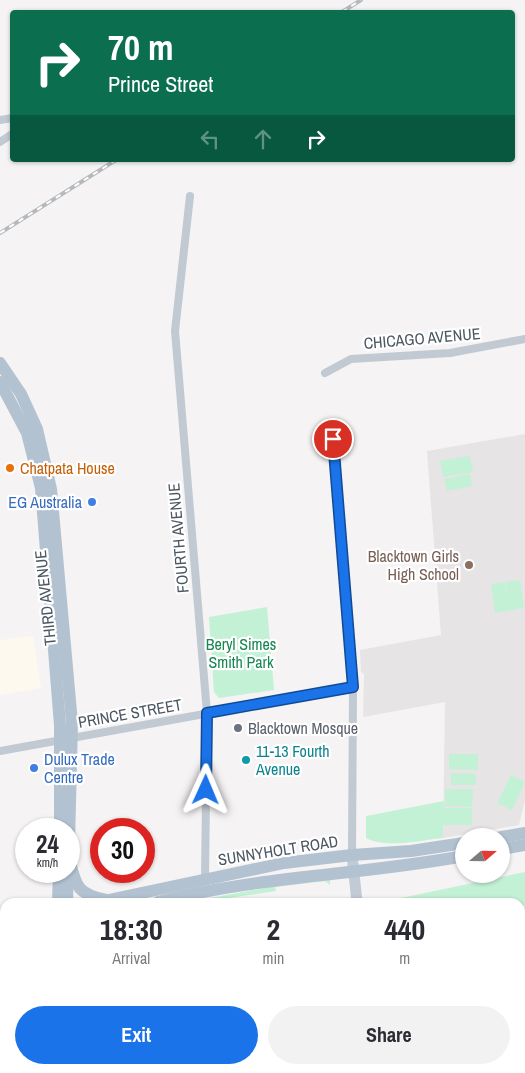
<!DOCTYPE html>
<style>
:root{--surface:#fff;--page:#f2f2f3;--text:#2b2b33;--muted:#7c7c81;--accent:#1a73e8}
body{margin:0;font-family:"Archivo Narrow",sans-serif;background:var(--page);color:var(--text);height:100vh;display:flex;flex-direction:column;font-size:19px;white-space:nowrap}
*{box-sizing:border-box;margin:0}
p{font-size:16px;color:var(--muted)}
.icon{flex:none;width:28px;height:28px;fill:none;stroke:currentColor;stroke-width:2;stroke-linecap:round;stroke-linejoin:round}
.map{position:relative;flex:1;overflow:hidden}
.panel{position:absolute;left:0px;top:898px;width:525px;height:176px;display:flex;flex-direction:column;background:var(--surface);border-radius:15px 15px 0 0;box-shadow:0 1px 4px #0004}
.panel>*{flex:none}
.top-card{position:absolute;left:10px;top:10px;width:505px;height:152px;border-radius:5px;box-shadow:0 1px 4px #0004;background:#0b6e4f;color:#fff;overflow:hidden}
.needle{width:32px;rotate:70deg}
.fabs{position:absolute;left:455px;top:828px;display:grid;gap:10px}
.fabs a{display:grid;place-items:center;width:55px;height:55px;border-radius:50%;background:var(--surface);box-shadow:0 1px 4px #0004;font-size:25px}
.speed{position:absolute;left:15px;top:818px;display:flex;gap:10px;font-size:25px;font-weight:700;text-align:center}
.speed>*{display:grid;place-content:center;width:65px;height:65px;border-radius:50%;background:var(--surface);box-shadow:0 1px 4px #0004;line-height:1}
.speed small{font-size:12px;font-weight:400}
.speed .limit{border:8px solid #d22;background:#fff;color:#111}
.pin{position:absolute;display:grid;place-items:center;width:42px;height:42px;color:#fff;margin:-21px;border:2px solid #fff;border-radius:50%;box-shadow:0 1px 5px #0007}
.me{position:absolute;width:55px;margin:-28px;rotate:1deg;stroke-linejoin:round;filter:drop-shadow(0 0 4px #0008)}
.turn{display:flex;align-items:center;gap:18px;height:105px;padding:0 15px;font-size:22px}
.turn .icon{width:65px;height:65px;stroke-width:2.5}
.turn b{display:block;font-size:35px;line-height:42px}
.lanes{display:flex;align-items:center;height:48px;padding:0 15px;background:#0003;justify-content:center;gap:25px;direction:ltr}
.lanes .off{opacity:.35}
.eta{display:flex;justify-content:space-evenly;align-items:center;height:85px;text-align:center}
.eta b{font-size:30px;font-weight:700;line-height:35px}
.primary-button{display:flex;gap:10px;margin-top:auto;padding:10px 15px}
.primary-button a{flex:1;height:58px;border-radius:30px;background:var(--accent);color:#fff;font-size:20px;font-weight:700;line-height:58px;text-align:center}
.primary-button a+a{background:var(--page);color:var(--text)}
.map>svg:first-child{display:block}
</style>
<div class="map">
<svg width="525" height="1073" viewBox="0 0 525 1073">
<rect width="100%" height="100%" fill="#f5f3f3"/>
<!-- commercial -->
<polygon fill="#fdf9ef" points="33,636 41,688 0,695 0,640"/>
<!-- education -->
<polygon fill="#e6e4e5" points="525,434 525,800 519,825 443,838 445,702 363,717 364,674 361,672 360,650 441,635 427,451"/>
<!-- green -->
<g fill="#c3f1d5">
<polygon points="470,456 473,472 443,477 440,461"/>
<polygon points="470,474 472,486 447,491 444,479"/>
<polygon points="520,580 524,608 495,613 491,584 505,582 508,601 506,582"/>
<polygon points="267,607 274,690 219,698 214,692 209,617"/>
<polygon points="449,754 478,754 478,770 449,769"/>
<polygon points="451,773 476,774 476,785 451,785"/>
<polygon points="511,775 525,782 512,810 497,803"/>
<polygon points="445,789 473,789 472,807 445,806"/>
<path d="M 444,801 L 444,808 L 472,808 L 472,825 L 443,825 L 443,838 C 421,840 387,849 366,838 L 366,816 Z"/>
<polygon points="525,872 525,905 520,906 520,902 382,902"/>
<polygon points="330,880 330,885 325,881 275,887 276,891 202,902 200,900 275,886"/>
</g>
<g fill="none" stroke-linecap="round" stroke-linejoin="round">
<!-- street -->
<g stroke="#c1cad2" stroke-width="8">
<polyline points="0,120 12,118"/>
<polyline points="0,142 12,134"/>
<polyline points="190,196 175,331 207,713 205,879"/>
<polyline points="325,373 351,359 450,353 525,339"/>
<polyline points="333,439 353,687 352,855"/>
<polyline points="0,751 353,687"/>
<polyline points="520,972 525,971"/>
<polyline points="6,1073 27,1069"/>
</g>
<!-- secondary -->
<g stroke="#c1cbd6" stroke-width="11">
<polyline points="352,855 357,902"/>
<polyline points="389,1069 390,1073"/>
</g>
<!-- primary -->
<g stroke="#b3c2d1" stroke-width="12">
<polyline points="0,363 21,394 37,429 51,489 72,723 69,842"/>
<polyline points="0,382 27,433 41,488 60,725 60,829"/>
<polyline points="501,837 525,833"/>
<polyline points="501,849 525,845"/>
<path d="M 69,859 C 76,886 77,894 106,900"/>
<polyline points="58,902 59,871"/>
<polyline points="67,902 68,871"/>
<polyline points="99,902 284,863 352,855 411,851 464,843"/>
<path d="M 158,902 C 258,876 362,875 464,856"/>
<polyline points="0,929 5,926"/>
<polyline points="0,945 5,943"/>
</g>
<defs>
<g id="rail">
<polyline points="342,12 361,0"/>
<polyline points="0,233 116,160"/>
</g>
</defs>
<!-- rail casing -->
<use href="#rail" stroke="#b5b8bd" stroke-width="4"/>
<!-- rail -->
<use href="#rail" stroke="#fff" stroke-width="2" stroke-dasharray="5.5" stroke-linecap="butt"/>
</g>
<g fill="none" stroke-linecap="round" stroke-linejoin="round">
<defs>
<polyline id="route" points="206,790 207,713 353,687 333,439"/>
</defs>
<!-- route casing -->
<use href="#route" stroke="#114b97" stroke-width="12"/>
<!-- route -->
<use href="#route" stroke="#1a73e8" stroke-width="9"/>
</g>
<!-- markers -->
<circle fill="#e8710a" stroke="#fff" stroke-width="2" cx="10" cy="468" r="5"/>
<g fill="#3f7fe0" stroke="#fff" stroke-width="2">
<circle cx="92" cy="502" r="5"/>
<circle cx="34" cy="768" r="5"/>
</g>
<circle fill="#8d6e63" stroke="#fff" stroke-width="2" cx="469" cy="565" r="5"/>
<circle fill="#6b7280" stroke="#fff" stroke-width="2" cx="238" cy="728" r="5"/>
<circle fill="#0f9aa8" stroke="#fff" stroke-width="2" cx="246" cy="760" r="5"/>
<g text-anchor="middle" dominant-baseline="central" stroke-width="4.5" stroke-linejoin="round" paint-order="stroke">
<!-- street labels -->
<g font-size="16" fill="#4a5661" stroke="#fff">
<text transform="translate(422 338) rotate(-5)">CHICAGO AVENUE</text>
<text transform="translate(178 538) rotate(-95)">FOURTH AVENUE</text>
<text transform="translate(45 598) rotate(-96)">THIRD AVENUE</text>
<text transform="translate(130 713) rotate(-10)">PRINCE STREET</text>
<text transform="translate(278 850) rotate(-9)">SUNNYHOLT ROAD</text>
</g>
<!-- food labels -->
<g font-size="16" fill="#c56008" stroke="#fff" text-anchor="start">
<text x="20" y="468">Chatpata House</text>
</g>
<!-- shop labels -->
<g font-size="16" fill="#366cbe" stroke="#fff" text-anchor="end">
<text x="82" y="502">EG Australia</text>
<text x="44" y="759" text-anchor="start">Dulux Trade<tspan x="44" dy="18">Centre</tspan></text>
</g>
<!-- education labels -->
<g font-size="16" fill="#785e54" stroke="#fff" text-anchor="end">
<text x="459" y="556">Blacktown Girls<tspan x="459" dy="18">High School</tspan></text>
</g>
<!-- park labels -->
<g font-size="16" fill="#17864f" stroke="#fff">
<text x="241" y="644">Beryl Simes<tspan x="241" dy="18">Smith Park</tspan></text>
</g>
<!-- worship labels -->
<g font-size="16" fill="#5b616d" stroke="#fff" text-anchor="start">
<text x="248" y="728">Blacktown Mosque</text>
</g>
<!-- culture labels -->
<g font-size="16" fill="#0d838f" stroke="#fff" text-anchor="start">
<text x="256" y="751">11-13 Fourth<tspan x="256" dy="18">Avenue</tspan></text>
</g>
</g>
</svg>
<div class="fabs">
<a><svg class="needle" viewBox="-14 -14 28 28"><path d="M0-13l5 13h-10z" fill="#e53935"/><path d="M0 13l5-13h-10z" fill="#7c7c81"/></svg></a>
</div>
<div class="speed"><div>24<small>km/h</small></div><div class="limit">30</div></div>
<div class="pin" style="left:333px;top:439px;background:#d93025"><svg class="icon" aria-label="arrive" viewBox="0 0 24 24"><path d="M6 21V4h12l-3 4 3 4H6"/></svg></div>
<svg class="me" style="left:206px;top:790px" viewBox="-20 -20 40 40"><path d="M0-17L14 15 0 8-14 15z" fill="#1a73e8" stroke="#fff" stroke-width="4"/></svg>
<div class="top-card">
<div class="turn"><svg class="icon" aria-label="right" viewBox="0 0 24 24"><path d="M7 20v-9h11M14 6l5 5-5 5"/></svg><div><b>70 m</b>Prince Street</div></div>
<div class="lanes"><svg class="icon off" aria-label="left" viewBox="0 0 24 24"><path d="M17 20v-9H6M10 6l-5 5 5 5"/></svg><svg class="icon off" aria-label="ahead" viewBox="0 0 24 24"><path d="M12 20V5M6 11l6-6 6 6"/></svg><svg class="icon" aria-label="right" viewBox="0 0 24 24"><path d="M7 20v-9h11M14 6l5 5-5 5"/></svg></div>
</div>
<section class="panel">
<div class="eta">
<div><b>18:30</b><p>Arrival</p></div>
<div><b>2</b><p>min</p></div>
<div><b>440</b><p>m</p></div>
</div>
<div class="primary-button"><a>Exit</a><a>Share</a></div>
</section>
</div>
